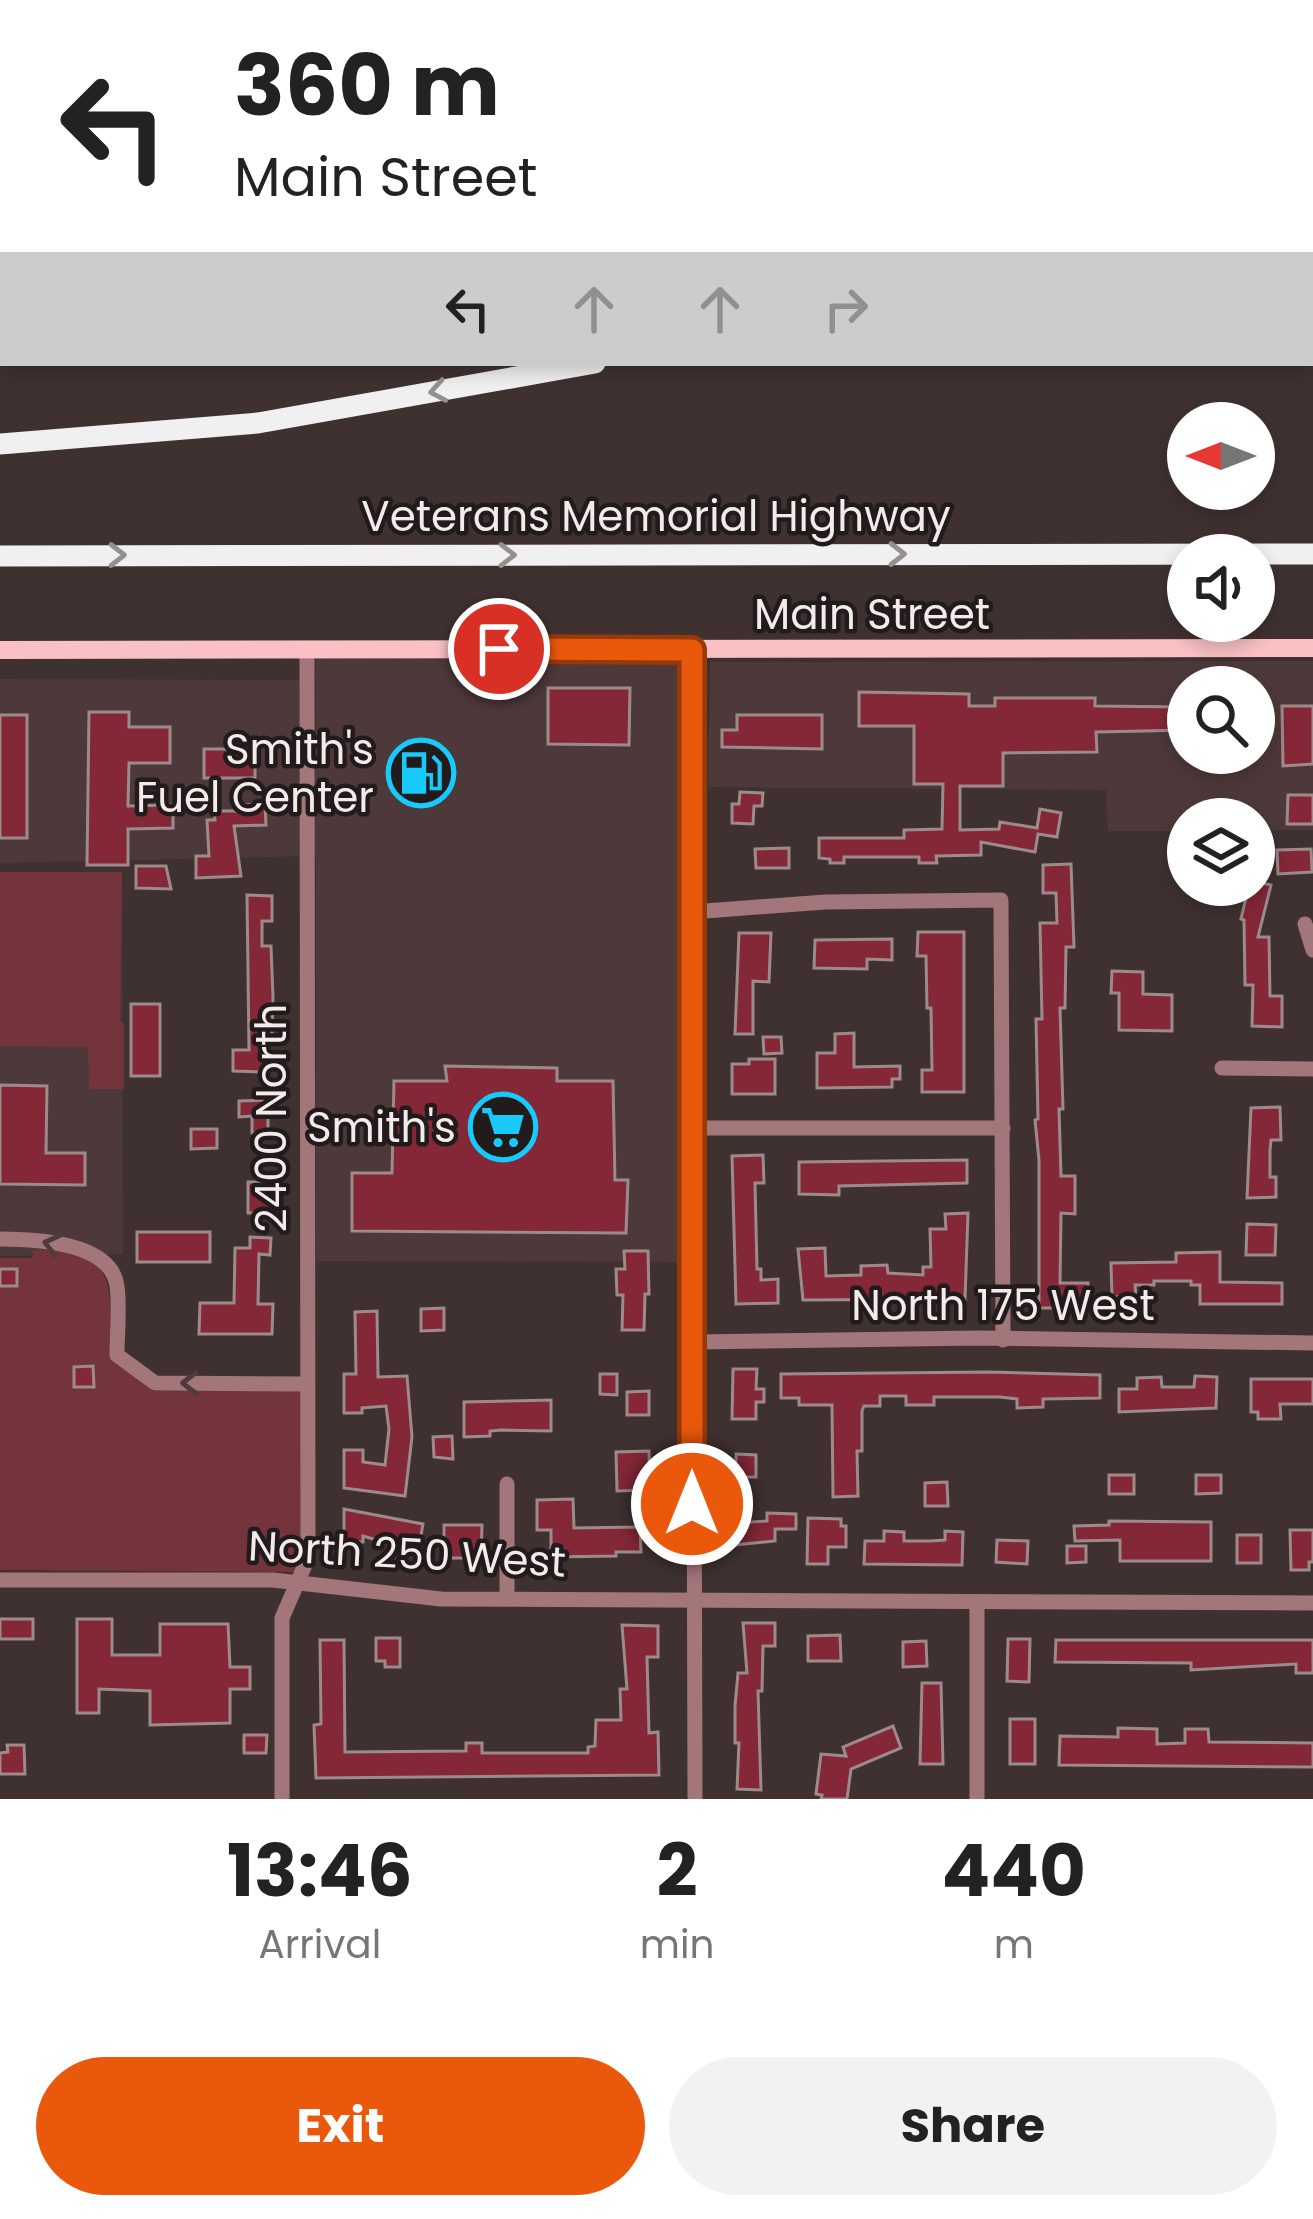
<!DOCTYPE html>
<style>
:root{--surface:#fff;--page:#f2f2f2;--text:#222;--muted:#767676;--accent:#ea580c}
body{margin:0;font-family:Poppins,sans-serif;background:var(--page);color:var(--text);height:100vh;display:flex;flex-direction:column;font-size:45px;white-space:nowrap}
*{box-sizing:border-box;margin:0}
p{font-size:39px;color:var(--muted)}
.icon{flex:none;width:66px;height:66px;fill:none;stroke:currentColor;stroke-width:2;stroke-linecap:round;stroke-linejoin:round}
.map{position:relative;height:1799px;overflow:hidden}
.side{display:flex;flex-direction:column;background:var(--surface);flex:1}
.side>*{flex:none}
.hud{position:absolute;left:0px;top:0px;width:1314px;height:366px;box-shadow:0 6px 18px #0003;background:#fff;color:var(--text);overflow:hidden}
.needle{width:78px;rotate:270deg}
.fabs{position:absolute;left:1167px;top:402px;display:grid;gap:24px}
.fabs a{display:grid;place-items:center;width:108px;height:108px;border-radius:50%;background:var(--surface);box-shadow:0 6px 18px #0003;font-size:60px}
.pin{position:absolute;display:grid;place-items:center;width:102px;height:102px;color:#fff;margin:-51px;border:6px solid #fff;border-radius:50%;box-shadow:0 3px 12px #0007}
.me{position:absolute;width:132px;margin:-66px;rotate:0deg;stroke-linejoin:round;filter:drop-shadow(0 0 9px #0008)}
.turn{display:flex;align-items:center;gap:42px;height:252px;padding:0 36px;font-size:54px}
.turn .icon{width:156px;height:156px;stroke-width:2.5}
.turn b{display:block;font-size:84px;line-height:102px}
.lanes{display:flex;align-items:center;height:114px;padding:0 36px;background:#0003;justify-content:center;gap:60px;direction:ltr}
.lanes .off{opacity:.35}
.eta{display:flex;justify-content:space-evenly;align-items:center;height:204px;text-align:center}
.eta b{font-size:72px;font-weight:700;line-height:84px}
.cta{display:flex;gap:24px;margin-top:auto;padding:24px 36px}
.cta a{flex:1;height:138px;border-radius:72px;background:var(--accent);color:#fff;font-size:48px;font-weight:700;line-height:138px;text-align:center}
.cta a+a{background:var(--page);color:var(--text)}
.map>svg:first-child{display:block}
</style>
<div class="map">
<svg width="1313" height="1799" viewBox="0 0 1313 1799">
<rect width="100%" height="100%" fill="#403131"/>
<!-- built -->
<g fill="#4e393a" fill-rule="evenodd">
<polygon points="316,651 689,651 685,1262 316,1261 316,856 0,863 0,679 301,680 315,792"/>
<path d="M 1313,661 L 1313,830 L 1254,830 L 1254,819 L 1188,819 L 1188,831 L 1108,831 L 1106,790 L 708,787 L 710,662 ZM 1188,687 L 1254,687 L 1254,753 L 1188,753 Z"/>
<polygon points="0,872 122,872 123,1254 0,1256"/>
</g>
<!-- green -->
<g fill="#74343c">
<polygon points="0,872 122,872 120,1022 124,1023 124,1089 89,1089 88,1047 0,1046"/>
<path d="M 34,1250 C 122,1250 109,1287 112,1359 L 153,1391 L 301,1391 L 301,1572 L 0,1570 L 0,1258 L 32,1258 Z"/>
</g>
<!-- building -->
<g fill="#842737" stroke="#9d8a8b" stroke-width="3">
<polygon points="548,688 630,688 629,745 548,744"/>
<polygon points="859,692 969,694 969,706 995,706 995,698 1095,698 1095,706 1188,707 1188,730 1096,732 1097,752 1003,753 1003,786 960,786 960,830 999,829 1000,822 1037,828 1040,809 1061,813 1057,837 1038,834 1035,852 981,842 981,855 936,856 937,863 919,863 919,857 844,857 844,863 830,863 830,859 819,858 819,838 904,838 904,830 942,829 943,784 914,784 914,726 859,726"/>
<polygon points="1282,706 1313,706 1313,764 1283,766"/>
<polygon points="89,712 129,712 129,727 170,727 170,763 129,763 128,806 173,805 173,828 128,829 128,865 87,865"/>
<rect x="0" y="715" width="27" height="123"/>
<polygon points="737,715 822,715 822,749 722,747 722,730 737,730"/>
<rect x="204" y="749" width="51" height="29"/>
<rect x="394" y="756" width="54" height="31"/>
<polygon points="740,792 763,793 762,806 754,806 753,824 732,823 732,804 739,804"/>
<polygon points="1288,795 1313,795 1313,824 1287,824"/>
<polygon points="265,804 266,825 234,826 241,876 196,878 196,856 209,856 207,820 215,820 214,811 240,811 240,805"/>
<polygon points="789,848 789,868 756,868 755,849"/>
<polygon points="1311,849 1312,872 1278,874 1277,850"/>
<polygon points="1071,864 1074,947 1066,947 1065,1008 1060,1008 1063,1109 1059,1109 1061,1176 1075,1176 1075,1214 1061,1213 1060,1283 1088,1283 1087,1308 1039,1308 1039,1160 1035,1120 1038,1119 1036,1019 1042,1019 1040,923 1057,923 1056,893 1043,893 1043,865"/>
<polygon points="136,866 166,866 171,889 136,888"/>
<polygon points="1254,881 1271,885 1258,937 1269,937 1270,996 1282,996 1282,1027 1252,1026 1253,985 1245,985 1244,920 1241,919 1249,885"/>
<polygon points="247,895 272,896 272,921 262,921 262,946 271,946 273,997 272,1035 266,1035 265,1072 233,1071 233,1050 249,1050"/>
<polygon points="918,932 964,932 964,1092 922,1092 922,1070 932,1070 931,1008 927,1008 926,956 917,956"/>
<polygon points="739,933 771,933 769,982 753,981 753,1034 735,1034"/>
<polygon points="892,939 892,960 867,959 867,969 814,968 815,940"/>
<polygon points="1112,971 1143,972 1143,994 1172,995 1172,1031 1119,1030 1119,993 1111,993"/>
<rect x="131" y="1004" width="29" height="72"/>
<polygon points="854,1033 854,1067 900,1066 900,1079 892,1079 892,1087 817,1088 817,1053 835,1053 835,1034"/>
<polygon points="763,1037 781,1037 782,1053 764,1054"/>
<polygon points="749,1059 775,1059 775,1094 732,1094 732,1064 749,1064"/>
<polygon points="445,1066 557,1068 557,1081 613,1081 615,1180 628,1180 626,1233 352,1231 352,1173 392,1173 394,1081 447,1081"/>
<polygon points="0,1085 47,1086 46,1153 85,1153 85,1185 0,1184"/>
<polygon points="268,1100 268,1132 252,1133 252,1116 239,1117 239,1101"/>
<polygon points="1280,1107 1281,1140 1271,1140 1270,1150 1270,1177 1276,1177 1276,1197 1247,1198 1251,1108"/>
<polygon points="191,1129 217,1129 217,1148 191,1149"/>
<polygon points="763,1155 764,1183 755,1183 757,1269 761,1269 761,1280 778,1279 778,1303 736,1304 732,1156"/>
<polygon points="967,1160 967,1183 839,1186 839,1195 799,1194 799,1162"/>
<rect x="248" y="1182" width="24" height="31"/>
<polygon points="968,1213 965,1299 803,1300 798,1249 825,1248 826,1276 861,1275 861,1266 887,1265 888,1273 923,1275 923,1267 931,1267 930,1229 946,1229 945,1214"/>
<polygon points="1247,1224 1276,1225 1275,1255 1246,1255"/>
<rect x="137" y="1232" width="73" height="30"/>
<polygon points="250,1237 271,1238 270,1255 259,1254 258,1304 273,1304 272,1334 199,1334 200,1303 234,1303 235,1248 250,1248"/>
<polygon points="624,1251 648,1251 649,1294 645,1294 644,1330 622,1330 623,1295 617,1295 616,1269 625,1269"/>
<polygon points="1220,1252 1220,1282 1282,1283 1282,1304 1200,1304 1200,1285 1191,1285 1191,1281 1154,1281 1154,1285 1135,1285 1136,1296 1112,1297 1111,1263 1176,1262 1176,1253"/>
<rect x="0" y="1269" width="17" height="17"/>
<polygon points="444,1308 444,1330 421,1331 421,1309"/>
<polygon points="377,1311 378,1377 407,1376 412,1437 405,1496 344,1488 344,1450 363,1450 363,1462 385,1465 389,1429 386,1406 362,1408 362,1413 344,1413 344,1374 356,1374 355,1312"/>
<polygon points="93,1366 94,1387 74,1387 74,1367"/>
<polygon points="733,1369 757,1369 756,1389 764,1389 764,1402 756,1402 756,1419 732,1419"/>
<polygon points="988,1372 1100,1375 1100,1398 1043,1399 1043,1407 1017,1408 1017,1399 1000,1397 934,1397 934,1405 906,1405 906,1396 880,1396 880,1406 864,1406 862,1411 862,1451 857,1451 858,1496 833,1497 832,1405 799,1405 799,1398 781,1398 781,1374"/>
<polygon points="600,1374 617,1374 617,1395 600,1394"/>
<polygon points="1195,1376 1217,1377 1216,1408 1119,1412 1119,1389 1137,1389 1137,1378 1161,1377 1162,1387 1194,1387"/>
<polygon points="1251,1379 1313,1379 1313,1404 1280,1404 1281,1419 1258,1419 1258,1412 1251,1412"/>
<polygon points="649,1391 649,1415 627,1415 627,1392"/>
<polygon points="551,1400 551,1431 501,1430 490,1431 490,1436 464,1437 464,1402"/>
<polygon points="452,1436 453,1459 434,1457 433,1437"/>
<polygon points="649,1451 650,1490 617,1491 616,1452"/>
<polygon points="736,1454 756,1455 756,1477 736,1477"/>
<rect x="1109" y="1475" width="25" height="19"/>
<polygon points="1196,1475 1221,1475 1221,1493 1196,1494"/>
<polygon points="947,1482 948,1506 925,1506 925,1483"/>
<polygon points="573,1499 574,1528 640,1527 641,1552 616,1552 616,1556 551,1557 551,1530 537,1530 537,1500"/>
<polygon points="344,1509 423,1524 418,1552 363,1536 363,1542 344,1541"/>
<polygon points="767,1513 796,1514 796,1529 775,1529 775,1541 734,1545 733,1523 767,1521"/>
<polygon points="808,1518 841,1519 841,1526 846,1526 846,1547 828,1547 828,1564 807,1564"/>
<polygon points="1109,1521 1211,1522 1211,1561 1120,1561 1120,1540 1075,1541 1074,1526 1109,1525"/>
<polygon points="444,1525 482,1525 481,1558 444,1558"/>
<polygon points="1290,1530 1313,1530 1313,1562 1309,1562 1309,1570 1291,1570"/>
<polygon points="884,1531 904,1532 904,1541 930,1541 945,1540 945,1531 963,1532 962,1565 864,1564 865,1541 884,1541"/>
<rect x="1237" y="1535" width="24" height="28"/>
<polygon points="997,1540 1028,1541 1027,1564 996,1562"/>
<polygon points="1067,1546 1086,1546 1086,1562 1067,1563"/>
<rect x="0" y="1619" width="33" height="20"/>
<polygon points="77,1619 112,1619 112,1655 160,1655 160,1624 228,1624 230,1667 250,1667 250,1689 230,1689 230,1723 150,1725 150,1691 99,1689 99,1713 77,1713"/>
<polygon points="743,1623 775,1623 775,1646 763,1646 762,1691 758,1691 761,1790 737,1789 739,1743 735,1743 735,1706 738,1673 747,1673"/>
<polygon points="622,1625 658,1626 658,1657 647,1657 649,1733 658,1732 659,1775 316,1778 314,1725 321,1724 320,1640 344,1640 345,1752 466,1751 466,1743 482,1743 482,1753 588,1753 588,1747 595,1746 596,1720 621,1720 620,1689 627,1689"/>
<polygon points="840,1635 841,1661 808,1661 808,1636"/>
<polygon points="376,1638 400,1638 400,1667 385,1667 385,1661 376,1661"/>
<polygon points="1008,1639 1030,1639 1029,1682 1007,1681"/>
<polygon points="1056,1640 1313,1640 1313,1673 1296,1673 1296,1664 1191,1670 1191,1663 1055,1662"/>
<polygon points="926,1641 927,1666 903,1667 903,1642"/>
<polygon points="922,1683 941,1683 943,1764 920,1764"/>
<rect x="1010" y="1719" width="25" height="45"/>
<polygon points="893,1726 901,1748 851,1769 847,1799 821,1799 822,1795 816,1794 821,1754 846,1756 843,1747"/>
<polygon points="1118,1728 1157,1729 1157,1744 1185,1743 1185,1729 1208,1729 1209,1742 1313,1743 1313,1767 1059,1765 1060,1736 1118,1737"/>
<polygon points="244,1735 267,1735 266,1753 244,1753"/>
<polygon points="7,1745 24,1745 25,1774 0,1774 0,1753 8,1752"/>
</g>
<g fill="none" stroke-linecap="round" stroke-linejoin="round">
<!-- minor -->
<g stroke="#a37679" stroke-width="15">
<polyline points="692,650 695,1799"/>
<polyline points="692,912 825,902 1001,900 1003,1340"/>
<polyline points="1305,924 1313,950"/>
<polyline points="1222,1068 1313,1069"/>
<polyline points="692,1128 1003,1128"/>
<path d="M 0,1239 C 35,1239 111,1242 117,1286 C 120,1308 117,1333 117,1355 L 155,1383 L 307,1384"/>
<polyline points="692,1342 980,1338 1313,1343"/>
<polyline points="507,1484 507,1599"/>
<polyline points="0,1580 273,1580 441,1599 1313,1603"/>
<polyline points="977,1604 977,1799"/>
<polyline points="282,1799 282,1618 308,1558 307,651"/>
</g>
<!-- major -->
<polyline stroke="#f9c1c4" stroke-width="18" points="0,650 1313,648"/>
<!-- highway -->
<g stroke="#f0f0f0" stroke-width="21">
<polyline points="1311,198 1313,198"/>
<polyline points="0,444 258,423 595,363"/>
<polyline points="0,556 1313,554"/>
</g>
</g>
<!-- one-way arrows -->
<defs><path id="oneway-chevron" d="M-2-3.5L2.5 0L-2 3.5" fill="none" stroke-width="1.6" stroke-linecap="round" stroke-linejoin="round" transform="scale(3)"/></defs>
<g stroke="#939090">
<use href="#oneway-chevron" transform="translate(438 391) rotate(170)"/>
<use href="#oneway-chevron" transform="translate(897 554)"/>
<use href="#oneway-chevron" transform="translate(117 555)"/>
<use href="#oneway-chevron" transform="translate(507 555)"/>
</g>
<g stroke="#4f3b3c">
<use href="#oneway-chevron" transform="translate(52 1244) rotate(-166)"/>
<use href="#oneway-chevron" transform="translate(190 1383) rotate(-180)"/>
</g>
<g fill="none" stroke-linecap="round" stroke-linejoin="round">
<defs>
<polyline id="route" points="499,649 692,650 692,1504"/>
</defs>
<!-- route casing -->
<use href="#route" stroke="#983908" stroke-width="30"/>
<!-- route -->
<use href="#route" stroke="#ea580c" stroke-width="21"/>
</g>
<!-- icons -->
<defs>
<symbol id="fuel-ring" viewBox="-11 -11 22 22"><circle r="9.5" fill="#221b1b" stroke="#17cafb" stroke-width="1.5"/><path d="M-5.5-6h7V0h2V4h1.3V-2.5L3-4.5l.8-.8L6-3V5H2.5V1h-1V6h-7ZM-4.2-4.7v3.2H.2V-4.7Z" fill="#17cafb"/></symbol>
<symbol id="supermarket-ring" viewBox="-11 -11 22 22"><circle r="9.5" fill="#221b1b" stroke="#17cafb" stroke-width="1.5"/><path d="M-6-5.5h2.5l.6 2H6L4.5 2H-2.5L-4.4-4H-6ZM-1.5 3.2a1.3 1.3 0 1 0 .1 0ZM3 3.2a1.3 1.3 0 1 0 .1 0Z" fill="#17cafb"/></symbol>
</defs>
<g fill-rule="evenodd">
<use href="#fuel-ring" x="383" y="735" width="76" height="76"/>
<use href="#supermarket-ring" x="465" y="1089" width="76" height="76"/>
</g>
<g text-anchor="middle" dominant-baseline="central" stroke-width="9" stroke-linejoin="round" paint-order="stroke">
<!-- street labels -->
<g font-size="42" fill="#f4eaeb" stroke="#221b1b">
<text x="656" y="516">Veterans Memorial Highway</text>
<text x="872" y="614">Main Street</text>
<text transform="translate(271 1118) rotate(-90)">2400 North</text>
<text x="1003" y="1305">North 175 West</text>
<text transform="translate(407 1554) rotate(3)">North 250 West</text>
</g>
<!-- poi labels -->
<g font-size="42" fill="#f4eaeb" stroke="#221b1b" text-anchor="end">
<text x="374" y="749">Smith's<tspan x="374" dy="48">Fuel Center</tspan></text>
<text x="456" y="1127">Smith's</text>
</g>
</g>
</svg>
<div class="fabs">
<a><svg class="needle" viewBox="-14 -14 28 28"><path d="M0-13l5 13h-10z" fill="#e53935"/><path d="M0 13l5-13h-10z" fill="#767676"/></svg></a>
<a><svg class="icon" aria-label="sound" viewBox="0 0 24 24"><path d="M4 9h4l5-4v14l-5-4H4zM17 9q2 3 0 6"/></svg></a>
<a><svg class="icon" aria-label="search" viewBox="0 0 24 24"><circle cx="10" cy="10" r="6"/><path d="M15 15l6 6"/></svg></a>
<a><svg class="icon" aria-label="layers" viewBox="0 0 24 24"><path d="M12 4l9 5-9 5-9-5zM3 14l9 5 9-5"/></svg></a>
</div>
<div class="pin" style="left:499px;top:649px;background:#d93025"><svg class="icon" aria-label="arrive" viewBox="0 0 24 24"><path d="M6 21V4h12l-3 4 3 4H6"/></svg></div>
<svg class="me" style="left:692px;top:1504px" viewBox="-20 -20 40 40"><circle r="17" fill="#ea580c" stroke="#fff" stroke-width="3"/><path d="M0-11L8 9 0 5-8 9z" fill="#fff"/></svg>
<div class="hud">
<div class="turn"><svg class="icon" aria-label="left" viewBox="0 0 24 24"><path d="M17 20v-9H6M10 6l-5 5 5 5"/></svg><div><b>360 m</b>Main Street</div></div>
<div class="lanes"><svg class="icon" aria-label="left" viewBox="0 0 24 24"><path d="M17 20v-9H6M10 6l-5 5 5 5"/></svg><svg class="icon off" aria-label="ahead" viewBox="0 0 24 24"><path d="M12 20V5M6 11l6-6 6 6"/></svg><svg class="icon off" aria-label="ahead" viewBox="0 0 24 24"><path d="M12 20V5M6 11l6-6 6 6"/></svg><svg class="icon off" aria-label="right" viewBox="0 0 24 24"><path d="M7 20v-9h11M14 6l5 5-5 5"/></svg></div>
</div>
</div>
<section class="side">
<div class="eta">
<div><b>13:46</b><p>Arrival</p></div>
<div><b>2</b><p>min</p></div>
<div><b>440</b><p>m</p></div>
</div>
<div class="cta"><a>Exit</a><a>Share</a></div>
</section>
